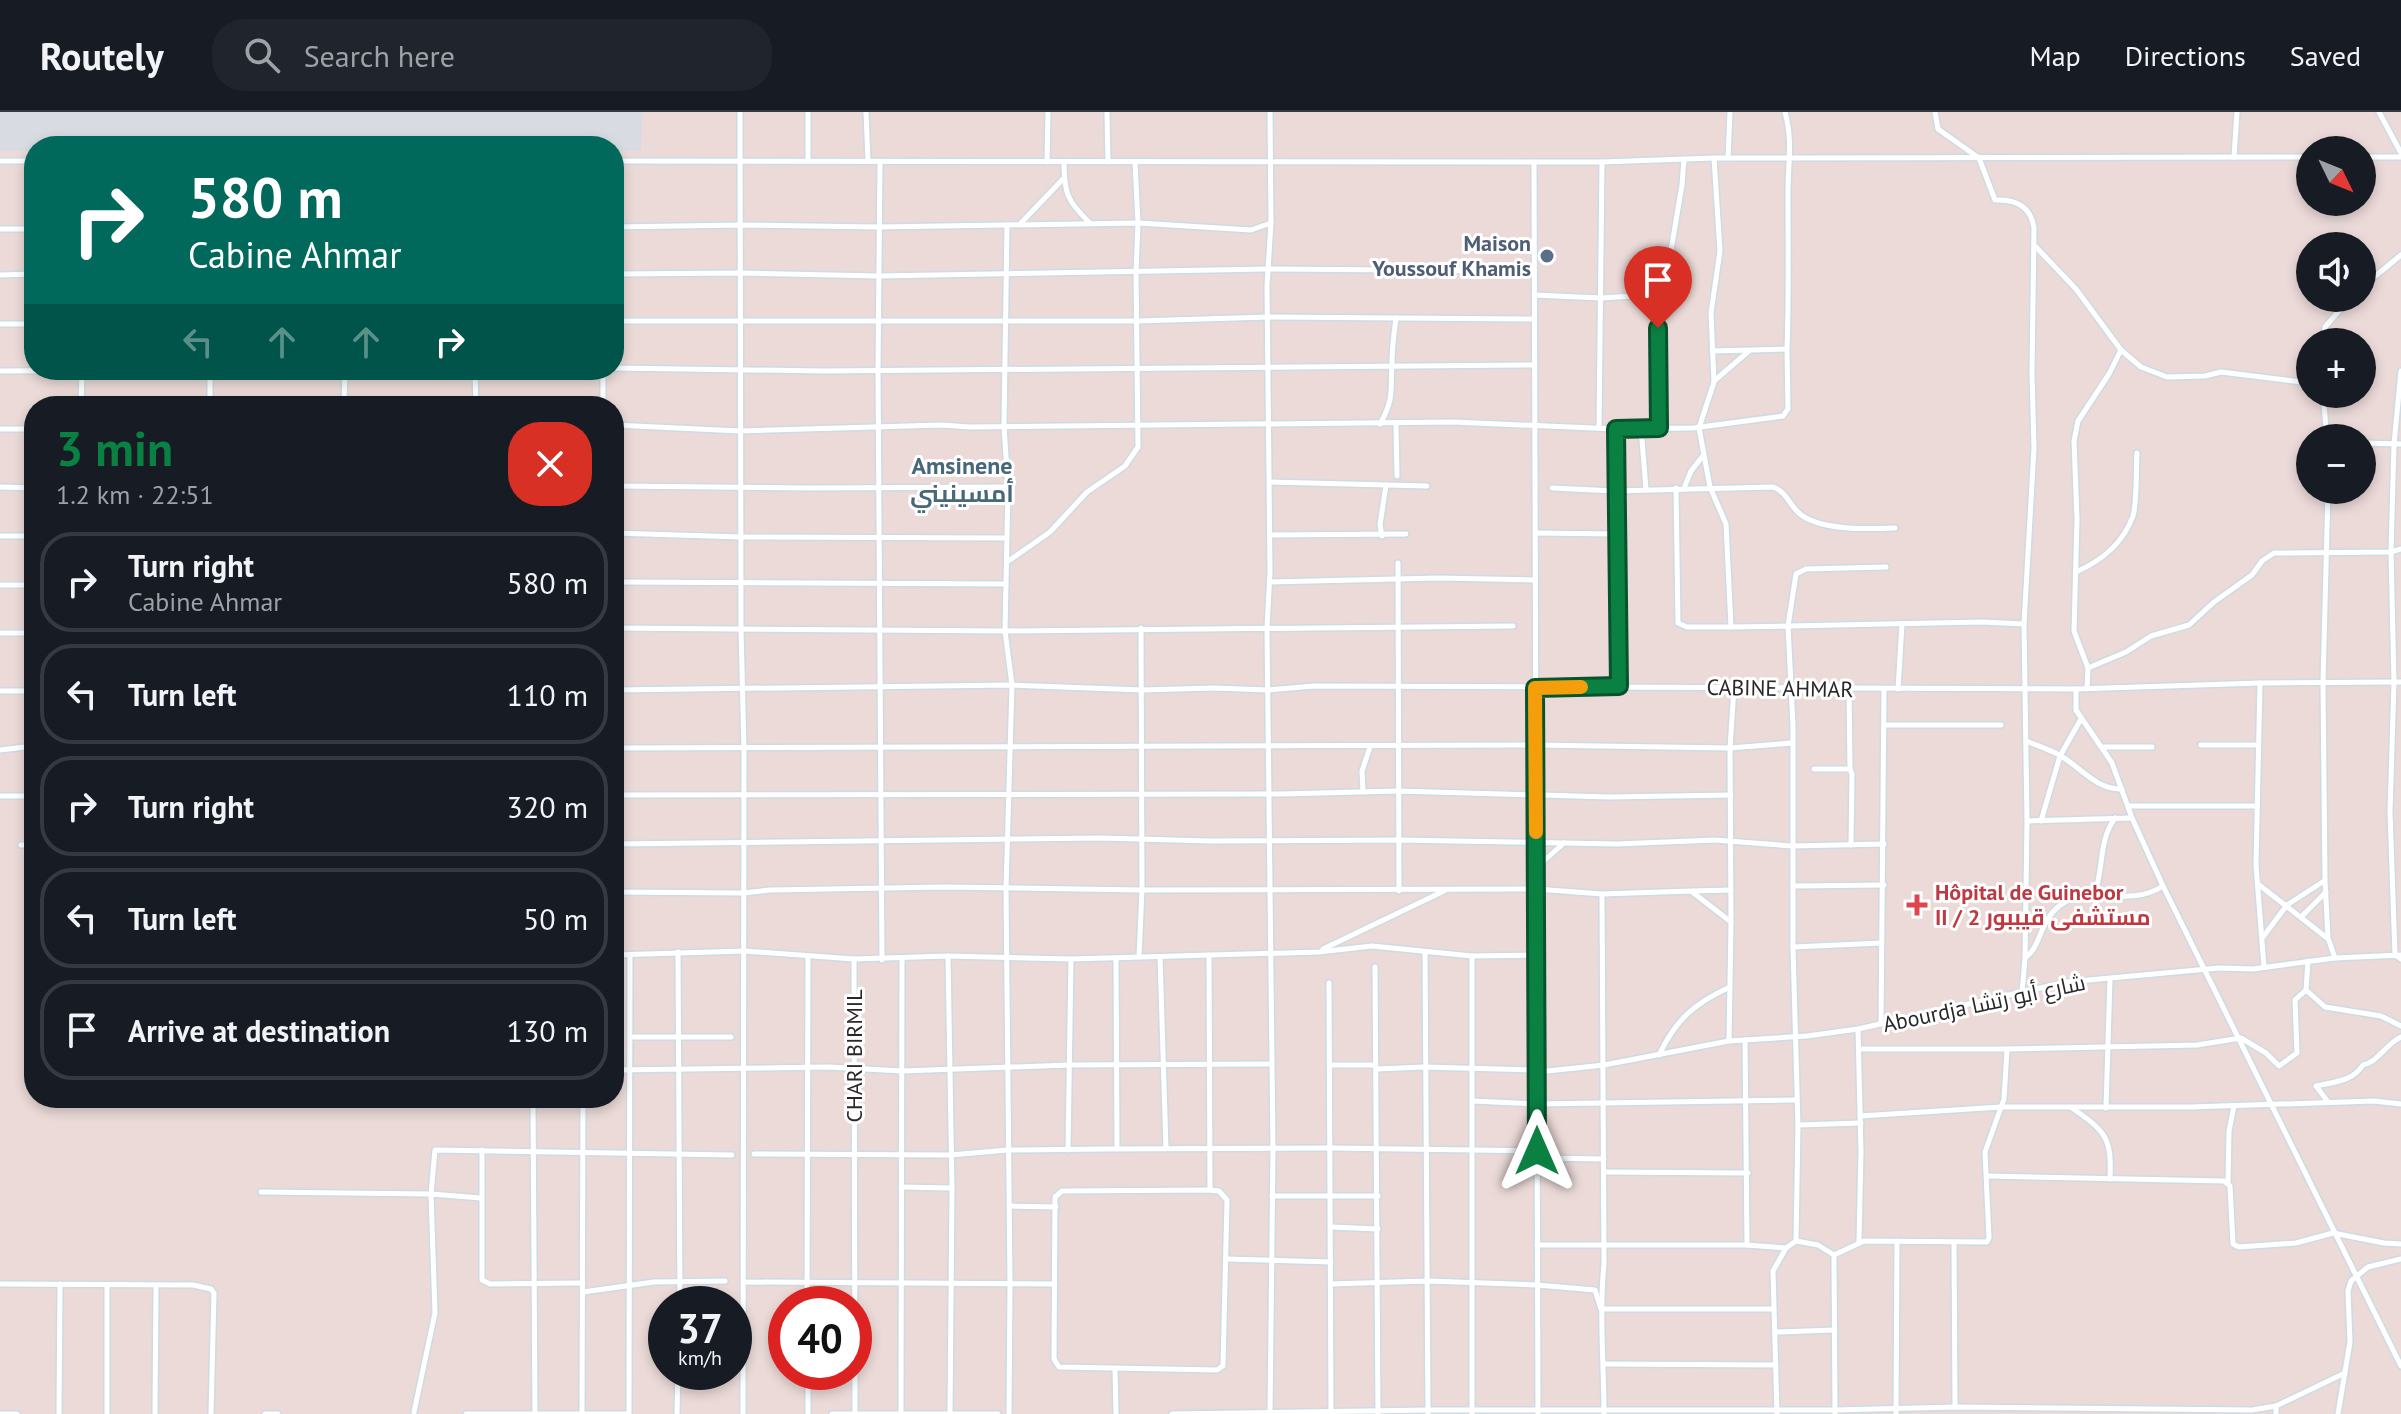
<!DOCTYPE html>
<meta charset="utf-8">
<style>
:root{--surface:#171b24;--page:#20242c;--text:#f1f3f6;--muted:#9ea1a6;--line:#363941;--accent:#0b8043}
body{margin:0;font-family:"PT Sans",Cairo,sans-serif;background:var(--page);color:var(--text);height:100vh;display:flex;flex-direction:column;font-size:30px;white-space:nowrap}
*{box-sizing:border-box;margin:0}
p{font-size:26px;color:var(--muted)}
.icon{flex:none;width:44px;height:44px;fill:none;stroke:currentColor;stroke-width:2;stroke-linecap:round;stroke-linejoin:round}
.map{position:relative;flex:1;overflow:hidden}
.sheet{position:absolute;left:24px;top:284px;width:600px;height:712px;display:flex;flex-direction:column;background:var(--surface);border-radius:32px;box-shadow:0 4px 12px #0003}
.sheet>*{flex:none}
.hud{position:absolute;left:24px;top:24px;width:600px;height:244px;border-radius:32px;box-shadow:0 4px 12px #0003;background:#00695c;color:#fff;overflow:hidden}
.needle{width:52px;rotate:133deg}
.fabs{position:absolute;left:2296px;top:24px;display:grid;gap:16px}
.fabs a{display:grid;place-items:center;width:80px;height:80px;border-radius:50%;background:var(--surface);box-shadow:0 4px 12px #0003;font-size:40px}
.speed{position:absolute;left:648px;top:1174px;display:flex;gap:16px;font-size:40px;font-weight:700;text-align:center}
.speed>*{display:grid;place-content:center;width:104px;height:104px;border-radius:50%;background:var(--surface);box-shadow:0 4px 12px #0003;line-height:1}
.speed small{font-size:20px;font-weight:400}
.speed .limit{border:12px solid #d22;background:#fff;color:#111}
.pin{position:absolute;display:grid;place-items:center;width:68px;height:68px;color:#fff;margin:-82px -34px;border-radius:50% 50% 50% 0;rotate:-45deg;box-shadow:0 0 8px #0007}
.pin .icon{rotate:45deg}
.me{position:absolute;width:88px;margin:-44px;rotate:0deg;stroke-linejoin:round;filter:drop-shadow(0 0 6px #0008)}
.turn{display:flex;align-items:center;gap:28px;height:168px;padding:0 32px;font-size:36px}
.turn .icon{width:104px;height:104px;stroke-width:2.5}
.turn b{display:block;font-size:56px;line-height:68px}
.lanes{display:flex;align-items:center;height:76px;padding:0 32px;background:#0003;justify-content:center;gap:40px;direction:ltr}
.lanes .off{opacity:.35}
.round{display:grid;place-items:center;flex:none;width:84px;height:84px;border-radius:32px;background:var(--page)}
.head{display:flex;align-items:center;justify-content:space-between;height:136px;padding:0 32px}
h1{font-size:48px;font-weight:700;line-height:60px;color:var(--accent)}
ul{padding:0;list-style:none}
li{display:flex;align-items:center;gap:24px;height:100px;margin:0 16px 12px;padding:0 16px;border:4px solid var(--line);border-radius:32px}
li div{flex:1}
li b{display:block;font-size:30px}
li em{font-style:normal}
header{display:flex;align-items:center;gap:48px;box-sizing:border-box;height:112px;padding:0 40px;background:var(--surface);border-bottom:2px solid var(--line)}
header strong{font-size:38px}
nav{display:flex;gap:44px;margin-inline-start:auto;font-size:28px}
.search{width:560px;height:72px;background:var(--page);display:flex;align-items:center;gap:20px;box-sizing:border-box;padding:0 28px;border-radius:32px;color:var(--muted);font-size:30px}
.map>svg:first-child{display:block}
</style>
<header>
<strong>Routely</strong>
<div class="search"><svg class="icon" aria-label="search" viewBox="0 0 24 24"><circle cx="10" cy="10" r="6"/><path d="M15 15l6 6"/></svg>Search here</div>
<nav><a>Map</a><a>Directions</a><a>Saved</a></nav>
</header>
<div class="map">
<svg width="2401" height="1302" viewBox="0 0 2401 1302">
<rect width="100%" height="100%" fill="#ebdad8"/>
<!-- industrial -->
<polygon fill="#d9dbe3" points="0,0 642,0 641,39 614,39 614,34 34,34 34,39 0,39"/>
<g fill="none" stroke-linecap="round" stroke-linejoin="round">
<defs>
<g id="minor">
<polyline points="740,0 741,517 744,637 743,1302"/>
<polyline points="866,0 868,49"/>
<polyline points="1107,0 1108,50"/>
<path d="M 1935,0 L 1938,17 L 1979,46 L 1995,88 C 2015,87 2031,94 2034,116 L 2032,261 L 2034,336 L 2024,512 L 2027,709 L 2025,846 L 2022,881"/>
<polyline points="2379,0 2401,41"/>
<polyline points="2234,45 2237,0"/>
<polyline points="2362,45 2401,45"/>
<polyline points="1714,46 1720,139 1711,201 1714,270 1699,316 1710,375 1726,412 1731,515 1788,514 1793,613 1793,835 1798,1013 1796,1129"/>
<polyline points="1728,46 1730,0"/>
<polyline points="0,49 34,49"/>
<polyline points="614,49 1602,50 1714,46 2310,45"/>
<polyline points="808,49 808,0"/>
<polyline points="880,49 878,258 882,848"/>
<polyline points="1047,50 1048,0"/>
<path d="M 1064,50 C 1064,81 1067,89 1090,111"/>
<polyline points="1534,50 1538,1302"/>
<polyline points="1020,112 1063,67"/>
<polyline points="1007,113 1004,314 1008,375 1005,519 1012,573 1142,578 1214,576 1268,578 1314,574 2076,577 2260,571 2401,570"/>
<polyline points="614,115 740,113 878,115 1138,111 1251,118 1271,111"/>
<polyline points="0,117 34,117"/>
<polyline points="2036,135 2076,177 2121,238 2141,255 2167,265 2205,264 2221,260 2310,271"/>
<polyline points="614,162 741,161 878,164 1268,157 1534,159"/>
<polyline points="0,163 34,162"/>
<polyline points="2362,175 2401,143"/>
<polyline points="1534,183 1601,186 1650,183 1658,189 1659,316"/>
<polyline points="1658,189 1665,174 1682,73 1684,47"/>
<polyline points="614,209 1137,209 1268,205 1534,207"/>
<polyline points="0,212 34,212"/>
<polyline points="2322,230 2325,215 2350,186"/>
<path d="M 1712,239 L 1787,237 C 1789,184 1788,133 1788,80 C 1788,51 1793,29 1785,0"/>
<polyline points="614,256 824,259 1534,253"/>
<polyline points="475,258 476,294"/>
<polyline points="603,258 603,294"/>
<polyline points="0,259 239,258"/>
<polyline points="2401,259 2394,332 2391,440 2394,570 2390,700 2395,843 2401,847"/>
<polyline points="1714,269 1749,239"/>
<polyline points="2323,282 2327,326"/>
<polyline points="81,294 82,259"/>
<polyline points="210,294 210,259"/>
<polyline points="344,294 345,258"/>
<path d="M 1380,312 C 1395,285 1390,279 1392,251 C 1392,236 1394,221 1396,206"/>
<polyline points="614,313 740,319 941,313 970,315 1453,310 1616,317 1693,316 1783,304 1788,297 1787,237"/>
<polyline points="1396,313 1397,364"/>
<polyline points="1599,316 1602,50"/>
<polyline points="1641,316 1646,377"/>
<polyline points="0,317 34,317"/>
<polyline points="1616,317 1619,574"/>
<polyline points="2362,331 2401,332"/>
<polyline points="1270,370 1427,374"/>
<polyline points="614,374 809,376 1008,375"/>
<polyline points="0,375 34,376"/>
<path d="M 1552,376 L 1615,379 L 1773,375 C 1787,380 1789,393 1800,402 C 1821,419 1869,417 1895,416"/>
<polyline points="1676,376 1678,511 1687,515 1731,515"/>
<polyline points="1684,376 1691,359 1702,345"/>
<polyline points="2328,378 2323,571 2325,768 2328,826 2335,846"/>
<polyline points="614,421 741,425 1007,426"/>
<polyline points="1535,421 1616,422"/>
<polyline points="1270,423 1406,422"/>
<polyline points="0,424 34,424"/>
<polyline points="1382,424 1380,413 1386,373"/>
<polyline points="1007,450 1050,420 1087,380 1125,354 1138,335 1136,161 1138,111 1135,50"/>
<polyline points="1398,451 1399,779"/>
<polyline points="1886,455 1806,457 1796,462 1788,514 1982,510 2024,512"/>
<path d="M 2076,460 C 2101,449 2123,432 2133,404 C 2137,392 2136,356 2137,341"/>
<polyline points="614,470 1006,472"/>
<polyline points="1269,470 1438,466 1535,468"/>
<polyline points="0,473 34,473"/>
<polyline points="614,516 1005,519 1513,514"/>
<polyline points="0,521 34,521"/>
<polyline points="2088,556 2126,540 2151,524 2189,513 2214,490 2252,463 2262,449 2274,441 2391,440 2401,437"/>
<polyline points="2260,571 2256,753 2264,855"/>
<polyline points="1849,577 1850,657"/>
<polyline points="1898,577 1902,512"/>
<polyline points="2076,577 2076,598 2112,651 2132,706 2163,774 2401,1254"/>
<polyline points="2087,577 2088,556 2074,519 2077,407 2074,329 2078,309 2109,262 2121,238"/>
<polyline points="614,578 1012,573 1006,777 1010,1172 1009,1302"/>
<polyline points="0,579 34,579"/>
<polyline points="1884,613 2001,613"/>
<path d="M 2026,629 C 2038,634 2051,638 2061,644 C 2081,656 2097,678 2122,677"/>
<polyline points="2201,633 2258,633"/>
<polyline points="2102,635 2152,635"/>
<polyline points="614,636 1535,633 1730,636 1792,631"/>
<polyline points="0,638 34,634"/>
<polyline points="1814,657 1850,657 1852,662 1851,733"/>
<polyline points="1363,680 1362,659 1370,635"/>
<polyline points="614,683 1280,682 1398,679 1609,685 1731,683"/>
<polyline points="0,684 34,684"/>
<polyline points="2128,694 2256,694"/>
<polyline points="2027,709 2132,706"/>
<polyline points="2041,709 2060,644 2081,607"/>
<polyline points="614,732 1101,726 1210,729 1399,728 1617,732 1715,728 1792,734 1884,732"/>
<polyline points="21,733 34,733"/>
<polyline points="1536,756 1564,731"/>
<polyline points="2258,772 2327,826"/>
<polyline points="1793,774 1884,773"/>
<polyline points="1692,779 1731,778"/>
<path d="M 614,780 L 743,781 L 770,778 L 945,775 L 1142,778 L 1536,777 L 1602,782 L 1604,1152 C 1599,1202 1604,1252 1604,1302"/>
<polyline points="1602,782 1691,779 1731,810"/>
<path d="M 2094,784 C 2104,758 2098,729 2115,706"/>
<polyline points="2301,805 2326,780"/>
<polyline points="2263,825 2287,793 2324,769"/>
<polyline points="1793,835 1881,831"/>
<polyline points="1323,837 1444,779"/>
<polyline points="678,840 680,1192"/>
<polyline points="1425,840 1428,1302"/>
<polyline points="614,843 744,839 854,847 948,844 1071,847 1319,840 1372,834 1472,844 1536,843"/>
<polyline points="1209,843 1210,1078"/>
<polyline points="948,844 952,1076 950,1302"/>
<polyline points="1472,844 1472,1301"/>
<polyline points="1139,845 1142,778 1141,516"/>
<polyline points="1160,845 1166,1036"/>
<path d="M 2026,845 C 2042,834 2039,805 2065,790 C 2094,773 2129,796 2163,774"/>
<polyline points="1116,846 1117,1037"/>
<polyline points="854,847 855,1302"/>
<polyline points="1375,855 1378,1301"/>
<polyline points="1329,871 1331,1301"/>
<polyline points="2306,878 2308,849"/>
<polyline points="1881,912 1884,577"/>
<polyline points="1858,917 1861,1040 1859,1129"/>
<polyline points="630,925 731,925"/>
<polyline points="1745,928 1747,1133"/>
<polyline points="1729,929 1731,811 1730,636 1734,576"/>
<polyline points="2007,937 2197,933 2241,926 2266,941 2279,954 2297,941 2295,888 2306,878 2325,895 2381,904 2401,914"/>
<path d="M 1659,943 C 1676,907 1695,891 1730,875"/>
<polyline points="1331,953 1375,953"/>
<polyline points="1376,957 1424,955 1537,958"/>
<polyline points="614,958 829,955 902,959 1070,953 1271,952"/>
<polyline points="1538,960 1604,953 1729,929 1807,924 1858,917 2067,870 2219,856 2253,857 2335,846 2401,843"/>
<polyline points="533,986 535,1302"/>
<polyline points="1473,989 1537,992 1797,988"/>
<path d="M 2328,990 L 2316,974 C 2333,970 2352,970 2363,953 C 2378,950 2386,932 2401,925"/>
<path d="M 2072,996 C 2105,1019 2112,1025 2110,1067"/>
<polyline points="2106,996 2110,867"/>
<polyline points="1860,1004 2001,995 2191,995 2374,989 2401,992"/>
<polyline points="1798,1013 1861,1011"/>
<polyline points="482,1038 482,1168 490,1172 583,1171"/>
<polyline points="1068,1038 1071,847"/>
<polyline points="754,1042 950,1043 1008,1038 1106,1037 1331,1036 1537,1039"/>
<polyline points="1537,1046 1604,1047"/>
<polyline points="1604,1060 1748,1061"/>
<polyline points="1987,1064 2224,1069 2230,1074 2233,1132 2239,1135 2296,1131 2333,1121 2384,1131 2401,1132"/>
<polyline points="2228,1071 2229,1019 2234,994"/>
<polyline points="901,1075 952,1076"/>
<polygon points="1210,1078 1219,1079 1227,1088 1223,1254 1217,1258 1059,1255 1054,1247 1055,1085 1062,1079"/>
<polyline points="261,1080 431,1082 435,1201 414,1300"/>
<polyline points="1272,1084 1378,1084"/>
<polyline points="481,1086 431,1082 435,1038 732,1043"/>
<polyline points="1009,1094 1056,1095"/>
<polyline points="1331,1115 1378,1117"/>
<polyline points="1954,1131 1955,1295"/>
<polyline points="1537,1133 1747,1133 1786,1136 1796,1129 1818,1133 1834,1143 1864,1129 1987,1130 1989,1126 1985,1040 2004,987 2007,937 1859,937"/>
<polyline points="1834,1143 1835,1302"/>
<polyline points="1226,1147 1331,1150"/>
<polyline points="743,1170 1055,1172"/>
<polyline points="0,1172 193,1173 211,1177 214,1181 211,1302"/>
<polyline points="1331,1172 1428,1169 1537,1173 1595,1178 1601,1197 1773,1197"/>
<polyline points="107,1174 107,1302"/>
<polyline points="583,1180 654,1170 725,1169"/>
<polyline points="807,1192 808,844"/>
<polyline points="1776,1220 1835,1218"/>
<polyline points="1604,1252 1776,1253"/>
<polyline points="1115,1257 1116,1302"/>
<polyline points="808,1260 808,1302"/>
<polyline points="0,1302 17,1302"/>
<polyline points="59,1302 60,1172"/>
<polyline points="155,1302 156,1173"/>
<polyline points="265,1302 278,1302"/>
<polyline points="466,1302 628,1302"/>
<polyline points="582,1302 583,986"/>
<polyline points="629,1302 630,843"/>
<polyline points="677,1302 678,1260"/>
<polyline points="832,1302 998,1302"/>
<polyline points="901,1302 902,847"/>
<polyline points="1172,1302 1428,1298 1835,1298 1955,1295 2252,1298 2276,1294 2345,1261"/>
<polyline points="1270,1302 1273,1037 1267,516 1270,460 1267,174 1271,111 1270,0"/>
<polyline points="1777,1302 1773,1159 1786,1136"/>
<polyline points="1896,1302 1897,1129"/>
<polyline points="2276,1302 2276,1294"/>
<polyline points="2338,1302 2350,1230 2348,1179 2351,1169 2368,1155 2401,1147"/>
</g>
</defs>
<!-- minor casing -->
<use href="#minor" stroke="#cddbe2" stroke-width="8"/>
<!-- minor -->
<use href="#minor" stroke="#fff" stroke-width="5"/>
</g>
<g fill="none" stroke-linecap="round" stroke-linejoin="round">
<defs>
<polyline id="route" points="1537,1039 1535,576 1619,574 1616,317 1659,316 1658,216"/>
</defs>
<!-- route casing -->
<use href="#route" stroke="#07532c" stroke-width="20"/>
<!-- route -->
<use href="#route" stroke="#0b8043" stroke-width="14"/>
<!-- slow -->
<polyline stroke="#f59e0b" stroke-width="14" points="1536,720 1535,576 1581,575"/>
</g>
<!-- markers -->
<circle fill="#5c6f8a" stroke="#fff" stroke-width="3" cx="1547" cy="144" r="8"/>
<path fill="#e0444e" stroke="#fff" stroke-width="3" d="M1913 781h8v8h8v8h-8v8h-8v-8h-8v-8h8z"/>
<g text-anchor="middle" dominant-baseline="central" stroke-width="6" stroke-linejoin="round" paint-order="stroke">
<!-- service labels -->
<g font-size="22" font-weight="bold" fill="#4e5e75" stroke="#fff" text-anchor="end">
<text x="1531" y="131">Maison<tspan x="1531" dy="25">Youssouf Khamis</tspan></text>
</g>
<!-- street labels -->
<g font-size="22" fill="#282828" stroke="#fff">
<text transform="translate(1780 576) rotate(1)">CABINE AHMAR</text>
<text transform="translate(1984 891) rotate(-12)">Abourdja شارع أبو رتشا</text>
<text transform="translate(854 944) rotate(-90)">CHARI BIRMIL</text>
</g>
<!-- health labels -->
<g font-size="22" font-weight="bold" fill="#be3a42" stroke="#fff" text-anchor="start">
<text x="1935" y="780">Hôpital de Guinebor<tspan x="1935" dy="25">II / مستشفى قيببور 2</tspan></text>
</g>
<!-- neighbourhood labels -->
<g font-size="24" font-weight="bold" fill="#46687a" stroke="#fff">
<text x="962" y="353">Amsinene<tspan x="962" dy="28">أمسينيني</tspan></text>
</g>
</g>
</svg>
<div class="fabs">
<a><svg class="needle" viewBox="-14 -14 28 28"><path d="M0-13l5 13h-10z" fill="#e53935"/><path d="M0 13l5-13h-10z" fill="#9ea1a6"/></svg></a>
<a><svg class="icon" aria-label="sound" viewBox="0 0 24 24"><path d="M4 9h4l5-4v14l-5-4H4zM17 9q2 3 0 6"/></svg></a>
<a>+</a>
<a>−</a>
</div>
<div class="speed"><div>37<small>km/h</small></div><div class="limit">40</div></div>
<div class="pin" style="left:1658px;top:216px;background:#d93025"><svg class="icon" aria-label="arrive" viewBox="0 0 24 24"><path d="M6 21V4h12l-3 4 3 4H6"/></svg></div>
<svg class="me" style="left:1537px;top:1039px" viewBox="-20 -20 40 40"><path d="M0-17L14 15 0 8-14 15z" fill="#0b8043" stroke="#fff" stroke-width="4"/></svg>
<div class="hud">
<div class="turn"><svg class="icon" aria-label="right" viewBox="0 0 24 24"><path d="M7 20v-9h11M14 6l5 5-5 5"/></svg><div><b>580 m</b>Cabine Ahmar</div></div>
<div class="lanes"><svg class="icon off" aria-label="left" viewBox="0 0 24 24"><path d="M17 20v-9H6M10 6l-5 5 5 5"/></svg><svg class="icon off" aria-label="ahead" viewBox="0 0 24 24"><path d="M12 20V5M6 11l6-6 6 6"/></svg><svg class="icon off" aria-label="ahead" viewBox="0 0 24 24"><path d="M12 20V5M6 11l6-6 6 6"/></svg><svg class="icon" aria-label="right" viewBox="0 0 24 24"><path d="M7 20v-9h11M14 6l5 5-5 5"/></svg></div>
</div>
<section class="sheet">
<div class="head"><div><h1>3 min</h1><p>1.2 km · 22:51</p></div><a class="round" style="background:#d93025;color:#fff"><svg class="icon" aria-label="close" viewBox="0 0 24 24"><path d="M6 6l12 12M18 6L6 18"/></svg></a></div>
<ul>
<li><svg class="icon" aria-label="right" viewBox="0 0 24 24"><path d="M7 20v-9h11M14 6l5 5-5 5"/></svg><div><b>Turn right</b><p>Cabine Ahmar</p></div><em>580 m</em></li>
<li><svg class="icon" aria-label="left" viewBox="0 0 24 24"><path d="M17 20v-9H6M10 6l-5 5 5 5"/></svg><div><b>Turn left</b></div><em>110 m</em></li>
<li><svg class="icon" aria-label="right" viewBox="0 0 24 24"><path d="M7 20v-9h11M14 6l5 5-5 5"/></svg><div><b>Turn right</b></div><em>320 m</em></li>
<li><svg class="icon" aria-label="left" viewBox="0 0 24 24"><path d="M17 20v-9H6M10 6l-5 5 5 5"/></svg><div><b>Turn left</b></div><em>50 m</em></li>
<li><svg class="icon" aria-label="arrive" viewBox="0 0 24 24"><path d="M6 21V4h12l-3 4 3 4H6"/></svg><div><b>Arrive at destination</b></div><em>130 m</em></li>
</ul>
</section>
</div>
